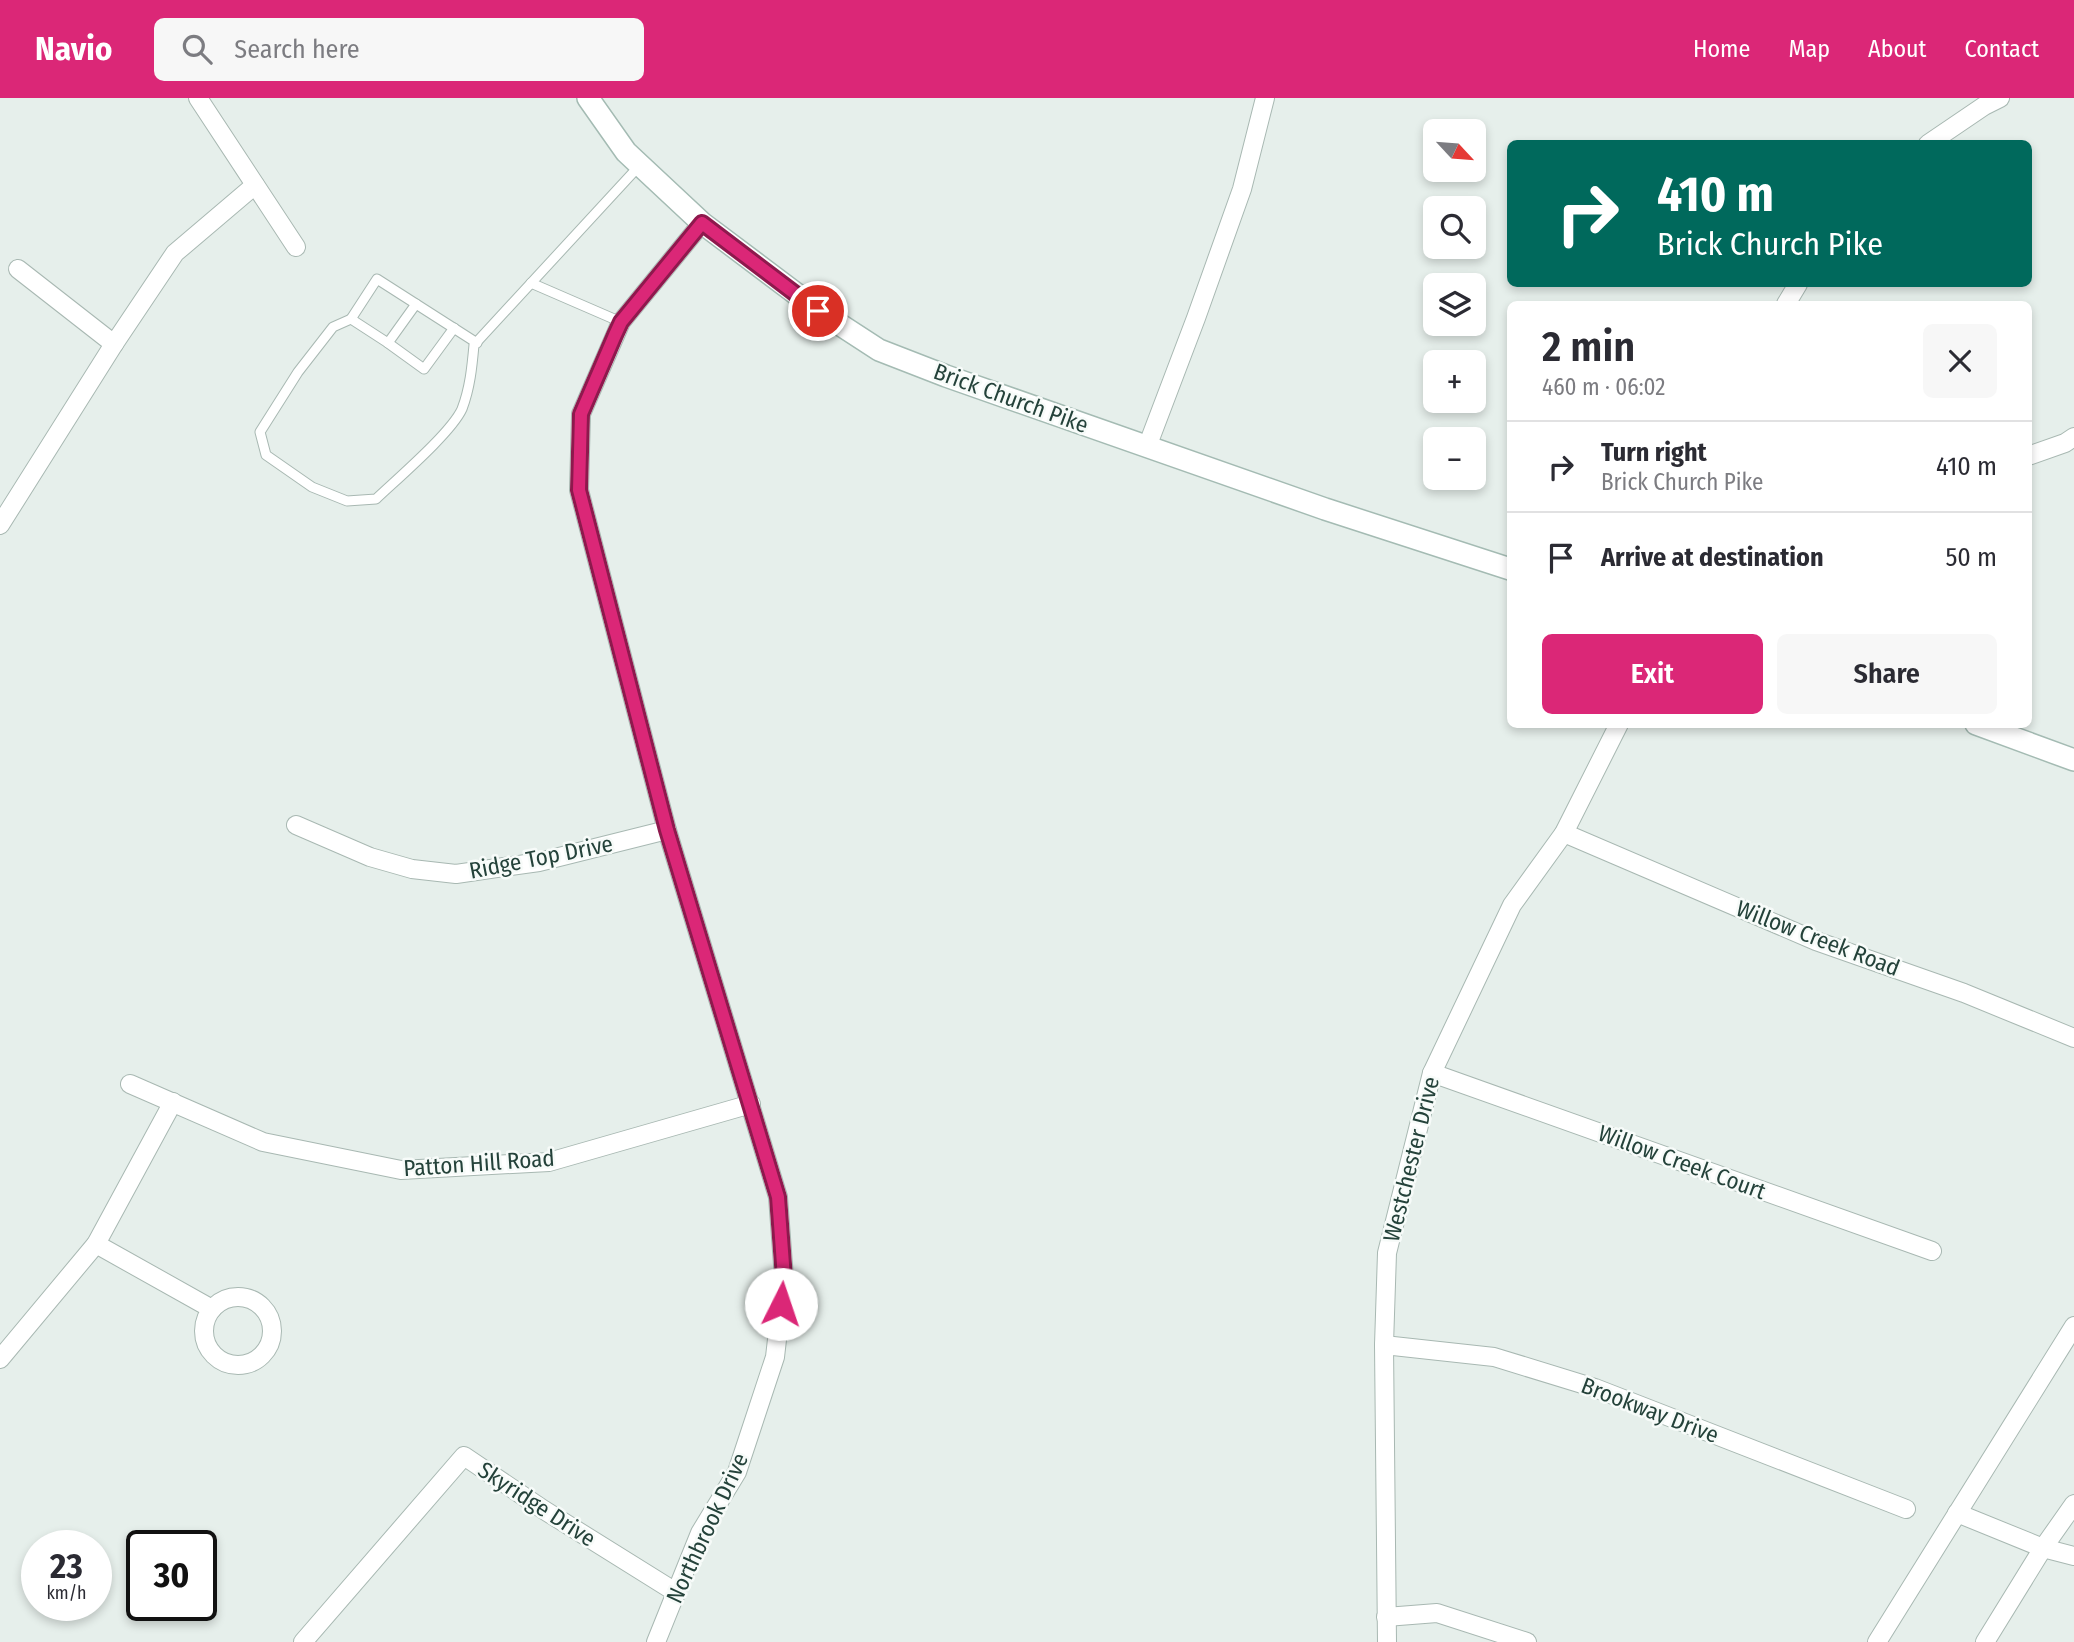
<!DOCTYPE html>
<meta charset="utf-8">
<style>
:root{--surface:#fff;--page:#f7f7f7;--text:#2b2b33;--muted:#7c7c81;--line:#e1e1e2;--accent:#db2777}
body{margin:0;font-family:"Fira Sans Condensed",sans-serif;background:var(--page);color:var(--text);height:100vh;display:flex;flex-direction:column;font-size:26px;white-space:nowrap}
*{box-sizing:border-box;margin:0}
p{font-size:23px;color:var(--muted)}
.icon{flex:none;width:38px;height:38px;fill:none;stroke:currentColor;stroke-width:2;stroke-linecap:round;stroke-linejoin:round}
.map{position:relative;flex:1;overflow:hidden}
.side{position:absolute;left:1507px;top:203px;width:525px;height:427px;display:flex;flex-direction:column;background:var(--surface);border-radius:10px;box-shadow:0 4px 10px #0003}
.side>*{flex:none}
.hud{position:absolute;left:1507px;top:42px;width:525px;height:147px;border-radius:10px;box-shadow:0 4px 10px #0003;background:#00695c;color:#fff;overflow:hidden}
.needle{width:46px;rotate:116deg}
.buttons{position:absolute;left:1423px;top:21px;display:grid;gap:14px}
.buttons a{display:grid;place-items:center;width:63px;height:63px;border-radius:10px;background:var(--surface);box-shadow:0 4px 10px #0003;font-size:35px}
.speed{position:absolute;left:21px;top:1432px;display:flex;gap:14px;font-size:35px;font-weight:700;text-align:center}
.speed>*{display:grid;place-content:center;width:91px;height:91px;border-radius:50%;background:var(--surface);box-shadow:0 4px 10px #0003;line-height:1}
.speed small{font-size:18px;font-weight:400}
.speed .limit{border:4px solid #111;border-radius:10px;background:#fff;color:#111}
.pin{position:absolute;display:grid;place-items:center;width:60px;height:60px;color:#fff;margin:-30px;border:4px solid #fff;border-radius:50%;box-shadow:0 2px 7px #0007}
.me{position:absolute;width:77px;margin:-38px;rotate:4deg;stroke-linejoin:round;filter:drop-shadow(0 0 5px #0008)}
.turn{display:flex;align-items:center;gap:24px;height:147px;padding:0 35px;font-size:32px}
.turn .icon{width:91px;height:91px;stroke-width:2.5}
.turn b{display:block;font-size:49px;line-height:60px}
.round{display:grid;place-items:center;flex:none;width:74px;height:74px;border-radius:10px;background:var(--page)}
.overview{display:flex;align-items:center;justify-content:space-between;height:119px;padding:0 35px}
h1{font-size:42px;font-weight:600;line-height:52px}
.cta{display:flex;gap:14px;margin-top:auto;padding:14px 35px}
.cta a{flex:1;height:80px;border-radius:10px;background:var(--accent);color:#fff;font-size:28px;font-weight:600;line-height:80px;text-align:center}
.cta a+a{background:var(--page);color:var(--text)}
ul{padding:0;list-style:none}
li{display:flex;align-items:center;gap:21px;height:91px;padding:0 35px;border-top:2px solid var(--line)}
li div{flex:1}
li b{display:block;font-size:26px}
li em{font-style:normal}
header{display:flex;align-items:center;gap:42px;box-sizing:border-box;height:98px;padding:0 35px;background:var(--accent);color:#fff}
header strong{font-size:33px}
nav{display:flex;gap:38px;margin-inline-start:auto;font-size:24px}
.search{width:490px;height:63px;background:var(--page);display:flex;align-items:center;gap:18px;box-sizing:border-box;padding:0 24px;border-radius:10px;color:var(--muted);font-size:26px}
.map>svg:first-child{display:block}
</style>
<header>
<strong>Navio</strong>
<div class="search"><svg class="icon" aria-label="search" viewBox="0 0 24 24"><circle cx="10" cy="10" r="6"/><path d="M15 15l6 6"/></svg>Search here</div>
<nav><a>Home</a><a>Map</a><a>About</a><a>Contact</a></nav>
</header>
<div class="map">
<svg width="2074" height="1544" viewBox="0 0 2074 1544">
<rect width="100%" height="100%" fill="#e6efeb"/>
<g fill="none" stroke-linecap="round" stroke-linejoin="round">
<defs>
<g id="lane">
<polyline points="531,185 621,224"/>
<polyline points="416,206 388,245 424,271 454,230"/>
<path d="M 351,221 L 333,229 L 298,274 L 260,334 L 266,357 L 312,389 L 347,403 L 376,401 C 397,381 451,335 462,311 C 470,290 472,269 474,247 L 640,67"/>
<polyline points="388,245 351,221 377,181 477,245"/>
</g>
<g id="street">
<polyline points="198,0 296,149"/>
<polyline points="1928,46 1984,8 2000,0"/>
<polyline points="18,171 114,246"/>
<polyline points="1786,206 1798,186"/>
<polyline points="1147,349 1196,220 1242,91 1265,0"/>
<polyline points="2028,358 2065,345 2074,339"/>
<polyline points="0,427 114,246 175,155 255,87"/>
<polyline points="296,727 370,759 412,771 456,776 539,764 667,732"/>
<polyline points="1564,735 1816,843 1964,895 2074,940"/>
<polyline points="1432,975 1932,1153"/>
<polyline points="130,986 263,1044 401,1072 549,1064 751,1006"/>
<polyline points="96,1146 212,1211"/>
<circle cx="238" cy="1233" r="34"/>
<polyline points="1384,1247 1494,1259 1595,1290 1906,1411"/>
<polyline points="0,1261 96,1146 173,1004"/>
<polyline points="1957,1415 2043,1450 2074,1458"/>
<polyline points="1386,1519 1437,1515 1527,1544"/>
<polyline points="303,1544 464,1358 544,1412 677,1495"/>
<polyline points="656,1544 700,1435 737,1374 775,1259 784,1180 778,1099 667,732 579,392 581,316 621,224 702,125"/>
<polyline points="1387,1544 1384,1247 1387,1155 1432,975 1512,807 1564,735 1619,626"/>
<polyline points="1877,1544 2074,1228"/>
<polyline points="1985,1544 2043,1450 2074,1406"/>
</g>
<g id="secondary">
<polyline points="588,0 626,54 702,125 819,213 879,252 946,278 1325,411 1510,471"/>
<polyline points="1976,626 2074,662"/>
</g>
</defs>
<!-- lane casing -->
<use href="#lane" stroke="#a8b8b2" stroke-width="11"/>
<!-- street casing -->
<use href="#street" stroke="#a8b8b2" stroke-width="20"/>
<!-- secondary casing -->
<use href="#secondary" stroke="#a4bbb3" stroke-width="24"/>
<!-- lane -->
<use href="#lane" stroke="#fff" stroke-width="9"/>
<!-- street -->
<use href="#street" stroke="#fff" stroke-width="18"/>
<!-- secondary -->
<use href="#secondary" stroke="#fff" stroke-width="21"/>
</g>
<g fill="none" stroke-linecap="round" stroke-linejoin="round">
<defs>
<polyline id="route" points="781,1206 784,1180 778,1099 667,732 579,392 581,316 615,237 621,224 702,125 818,213"/>
</defs>
<!-- route casing -->
<use href="#route" stroke="#8e194d" stroke-width="18"/>
<!-- route -->
<use href="#route" stroke="#db2777" stroke-width="12"/>
</g>
<g text-anchor="middle" dominant-baseline="central" stroke-width="5" stroke-linejoin="round" paint-order="stroke">
<!-- street labels -->
<g font-size="23" fill="#24423a" stroke="#f7fbf9">
<text transform="translate(1011 300) rotate(20)">Brick Church Pike</text>
<text transform="translate(541 759) rotate(-11)">Ridge Top Drive</text>
<text transform="translate(1818 840) rotate(21)">Willow Creek Road</text>
<text transform="translate(1411 1061) rotate(-76)">Westchester Drive</text>
<text transform="translate(1682 1064) rotate(20)">Willow Creek Court</text>
<text transform="translate(479 1065) rotate(-4)">Patton Hill Road</text>
<text transform="translate(1650 1312) rotate(21)">Brookway Drive</text>
<text transform="translate(537 1406) rotate(33)">Skyridge Drive</text>
<text transform="translate(707 1430) rotate(-65)">Northbrook Drive</text>
</g>
</g>
</svg>
<div class="buttons">
<a><svg class="needle" viewBox="-14 -14 28 28"><path d="M0-13l5 13h-10z" fill="#e53935"/><path d="M0 13l5-13h-10z" fill="#7c7c81"/></svg></a>
<a><svg class="icon" aria-label="search" viewBox="0 0 24 24"><circle cx="10" cy="10" r="6"/><path d="M15 15l6 6"/></svg></a>
<a><svg class="icon" aria-label="layers" viewBox="0 0 24 24"><path d="M12 4l9 5-9 5-9-5zM3 14l9 5 9-5"/></svg></a>
<a>+</a>
<a>−</a>
</div>
<div class="speed"><div>23<small>km/h</small></div><div class="limit">30</div></div>
<div class="pin" style="left:818px;top:213px;background:#d93025"><svg class="icon" aria-label="arrive" viewBox="0 0 24 24"><path d="M6 21V4h12l-3 4 3 4H6"/></svg></div>
<svg class="me" style="left:781px;top:1206px" viewBox="-20 -20 40 40"><circle r="19" fill="#fff"/><path d="M0-13L10 11 0 6-10 11z" fill="#db2777"/></svg>
<div class="hud">
<div class="turn"><svg class="icon" aria-label="right" viewBox="0 0 24 24"><path d="M7 20v-9h11M14 6l5 5-5 5"/></svg><div><b>410 m</b>Brick Church Pike</div></div>
</div>
<section class="side">
<div class="overview"><div><h1>2 min</h1><p>460 m · 06:02</p></div><a class="round"><svg class="icon" aria-label="close" viewBox="0 0 24 24"><path d="M6 6l12 12M18 6L6 18"/></svg></a></div>
<ul>
<li><svg class="icon" aria-label="right" viewBox="0 0 24 24"><path d="M7 20v-9h11M14 6l5 5-5 5"/></svg><div><b>Turn right</b><p>Brick Church Pike</p></div><em>410 m</em></li>
<li><svg class="icon" aria-label="arrive" viewBox="0 0 24 24"><path d="M6 21V4h12l-3 4 3 4H6"/></svg><div><b>Arrive at destination</b></div><em>50 m</em></li>
</ul>
<div class="cta"><a>Exit</a><a>Share</a></div>
</section>
</div>
